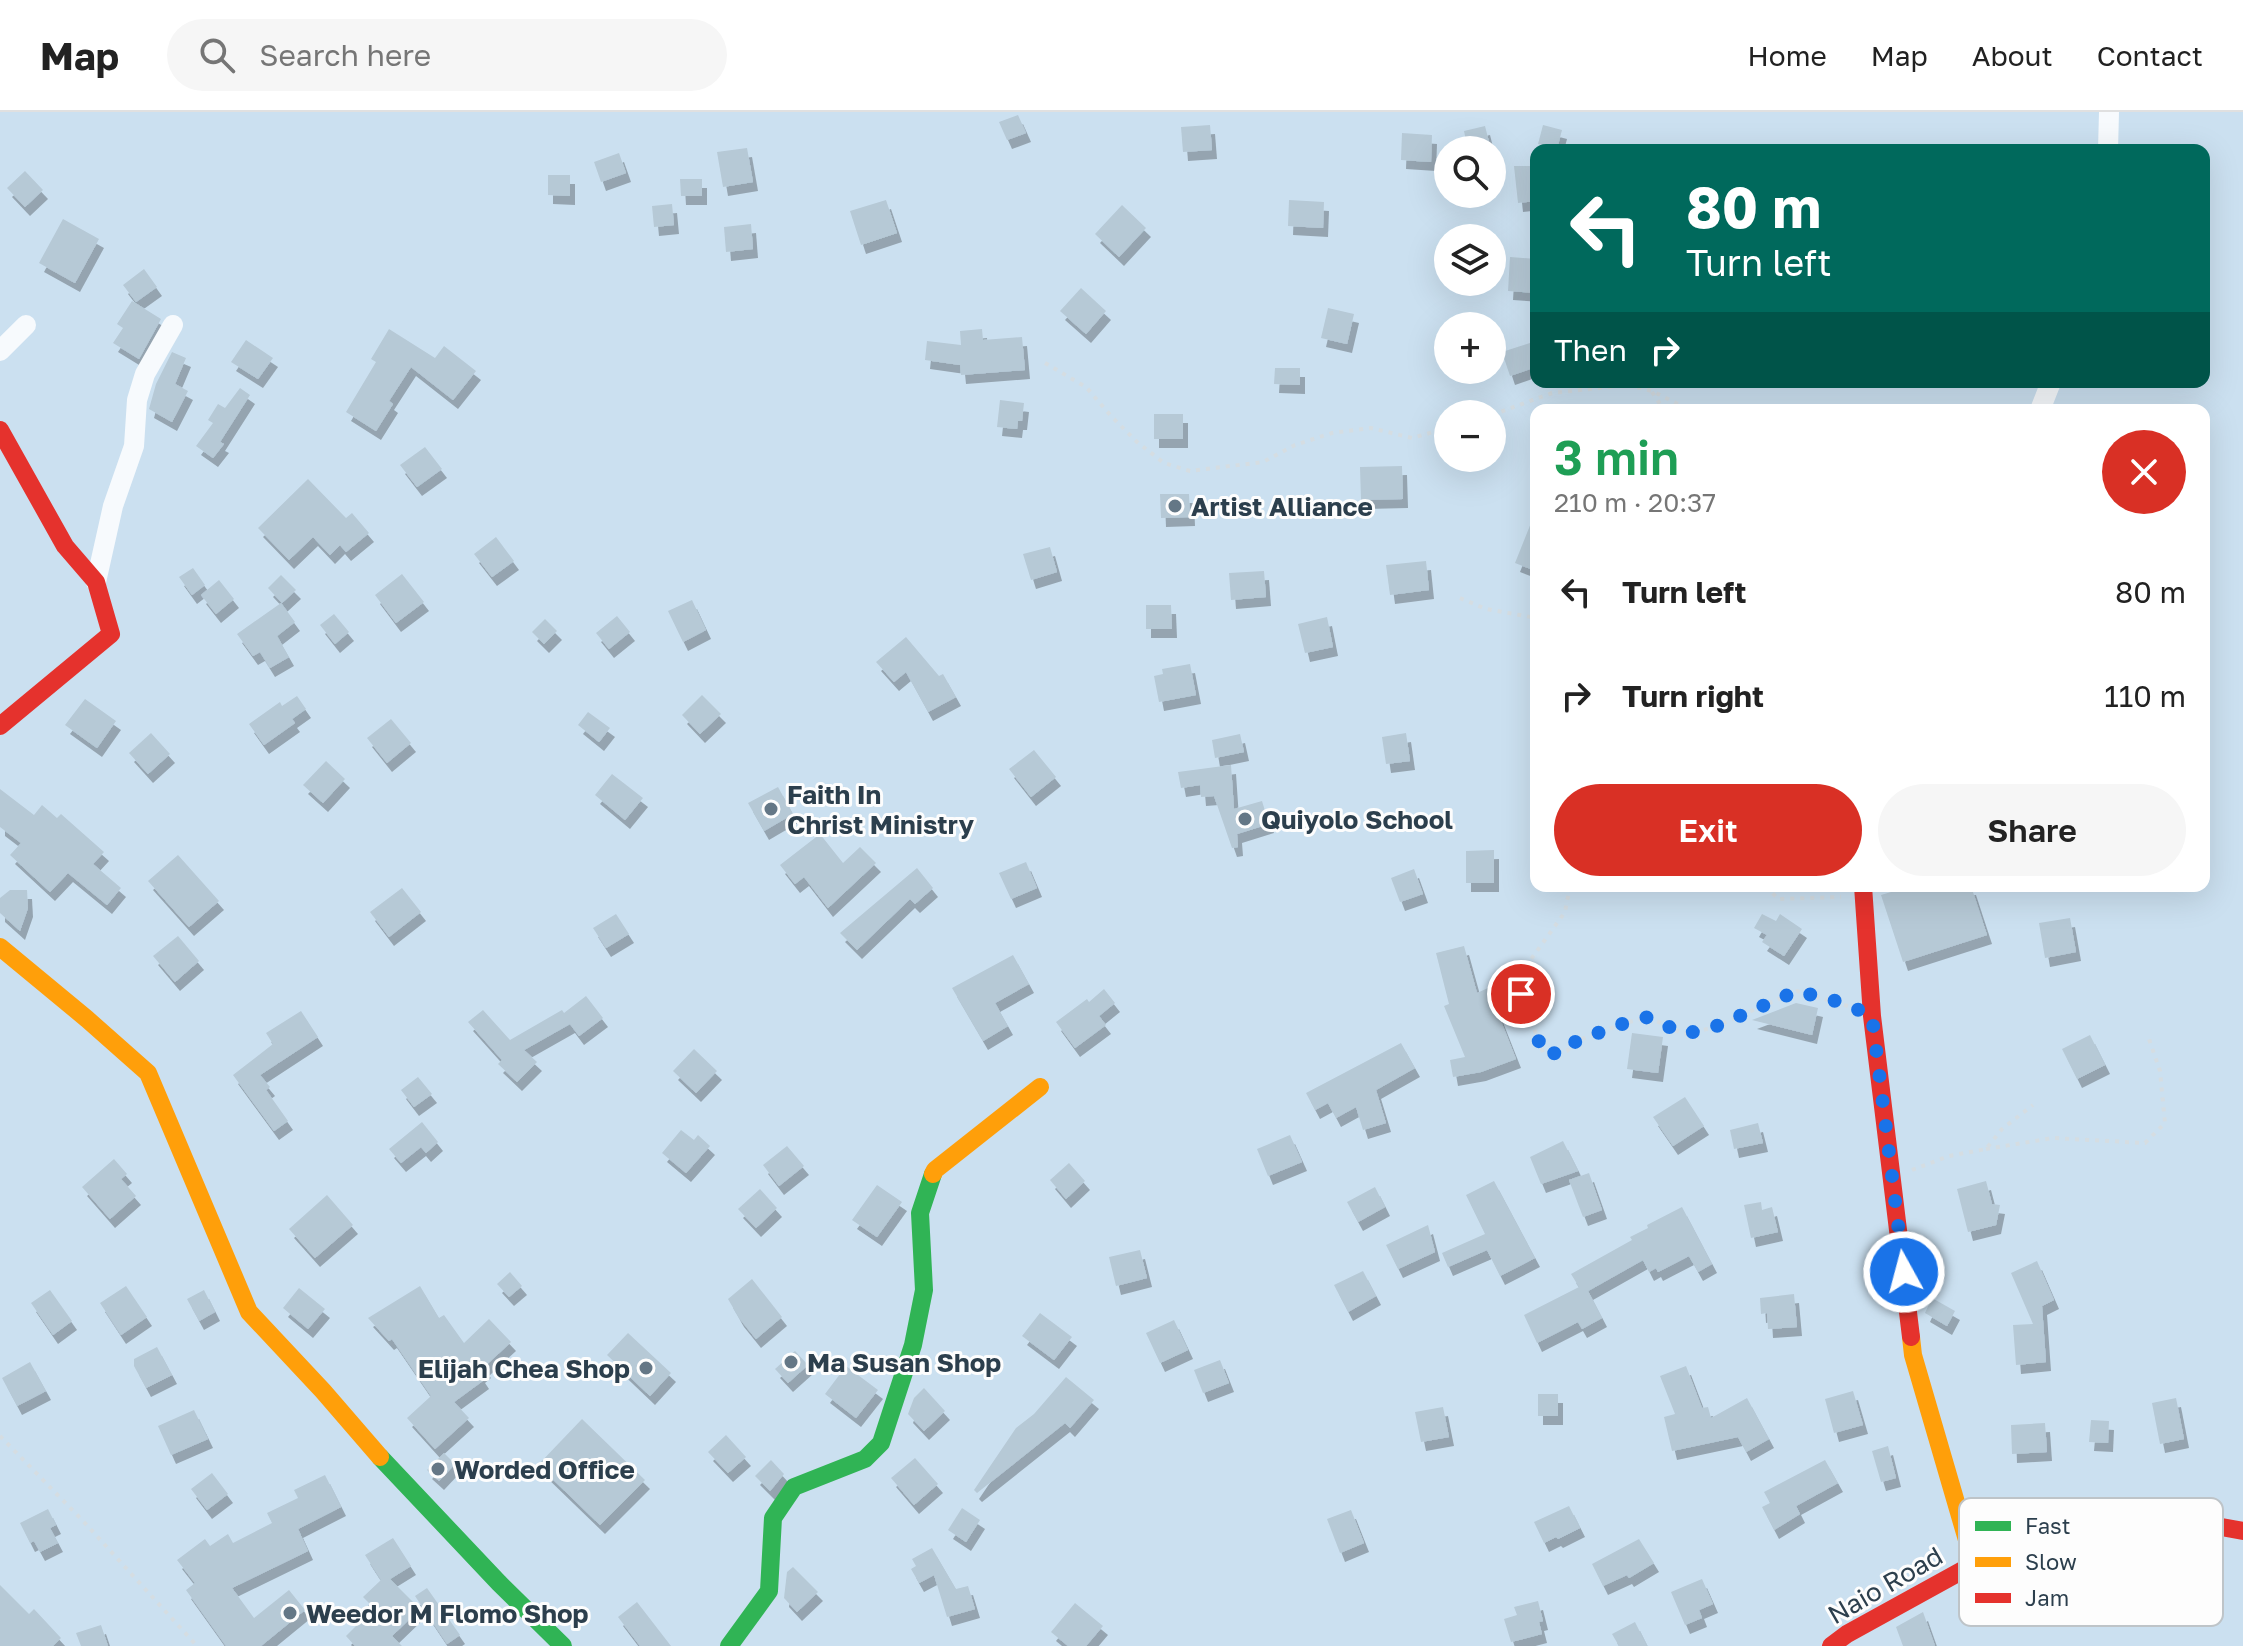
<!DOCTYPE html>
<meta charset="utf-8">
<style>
:root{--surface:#fff;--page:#f6f6f6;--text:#222;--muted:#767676;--line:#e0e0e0;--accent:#d93025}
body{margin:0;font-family:"Golos Text",sans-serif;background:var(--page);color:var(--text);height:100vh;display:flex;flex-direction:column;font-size:30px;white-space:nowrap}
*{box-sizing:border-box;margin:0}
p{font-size:26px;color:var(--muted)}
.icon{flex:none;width:44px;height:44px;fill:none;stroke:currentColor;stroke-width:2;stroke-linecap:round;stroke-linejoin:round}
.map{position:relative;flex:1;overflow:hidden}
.panel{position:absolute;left:1530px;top:292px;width:680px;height:488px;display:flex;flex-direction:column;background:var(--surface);border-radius:16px;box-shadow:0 8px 32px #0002}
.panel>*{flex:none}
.hud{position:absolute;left:1530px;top:32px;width:680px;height:244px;border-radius:16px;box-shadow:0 8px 32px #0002;background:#00695c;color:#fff;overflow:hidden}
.fabs{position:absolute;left:1434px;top:24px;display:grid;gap:16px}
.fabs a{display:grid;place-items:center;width:72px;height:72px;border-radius:50%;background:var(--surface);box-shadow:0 8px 32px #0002;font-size:40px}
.pin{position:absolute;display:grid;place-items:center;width:68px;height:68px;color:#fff;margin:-34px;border:4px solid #fff;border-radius:50%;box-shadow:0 2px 8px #0007}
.me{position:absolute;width:88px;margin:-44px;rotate:353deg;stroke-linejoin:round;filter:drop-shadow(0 0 6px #0008)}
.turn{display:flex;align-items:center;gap:28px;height:168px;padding:0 24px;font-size:36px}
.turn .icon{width:104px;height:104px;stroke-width:2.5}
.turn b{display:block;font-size:56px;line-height:68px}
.then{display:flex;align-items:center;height:76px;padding:0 24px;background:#0003;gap:16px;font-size:30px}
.round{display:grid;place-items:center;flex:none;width:84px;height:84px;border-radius:42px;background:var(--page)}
.head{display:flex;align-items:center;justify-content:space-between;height:136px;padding:0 24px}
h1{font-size:48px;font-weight:600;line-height:60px;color:#1e9e55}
.action{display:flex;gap:16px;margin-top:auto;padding:16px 24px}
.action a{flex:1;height:92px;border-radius:48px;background:var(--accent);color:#fff;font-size:32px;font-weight:600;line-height:92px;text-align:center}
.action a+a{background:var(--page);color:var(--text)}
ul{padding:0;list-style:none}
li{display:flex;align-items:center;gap:24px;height:104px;padding:0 24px}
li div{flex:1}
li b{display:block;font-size:30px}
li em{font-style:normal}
header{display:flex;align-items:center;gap:48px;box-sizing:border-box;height:112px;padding:0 40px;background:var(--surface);border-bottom:2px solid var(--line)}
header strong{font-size:38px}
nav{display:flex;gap:44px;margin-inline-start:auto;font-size:28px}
.search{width:560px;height:72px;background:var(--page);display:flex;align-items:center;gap:20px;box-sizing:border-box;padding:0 28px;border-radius:44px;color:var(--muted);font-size:30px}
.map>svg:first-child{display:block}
</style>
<header>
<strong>Map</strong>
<div class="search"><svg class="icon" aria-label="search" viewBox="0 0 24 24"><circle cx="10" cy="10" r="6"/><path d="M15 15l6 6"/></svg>Search here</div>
<nav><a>Home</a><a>Map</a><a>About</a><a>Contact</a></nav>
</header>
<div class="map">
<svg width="2243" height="1534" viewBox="0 0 2243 1534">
<defs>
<filter id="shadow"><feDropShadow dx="5" dy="9" stdDeviation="0" flood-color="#0004"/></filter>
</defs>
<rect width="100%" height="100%" fill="#cbe0f0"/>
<!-- building -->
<g fill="#b6c9d6" filter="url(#shadow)">
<polygon points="1018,3 1026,21 1007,28 999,10"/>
<polygon points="1210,13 1212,38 1183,40 1181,15"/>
<polygon points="1543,13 1562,18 1557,37 1538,32"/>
<polygon points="1485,14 1491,38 1468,38 1464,19"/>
<polygon points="1402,21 1432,23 1431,50 1401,48"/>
<polygon points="747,36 753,70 723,75 717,40"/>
<polygon points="619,41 626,61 601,70 594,50"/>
<polygon points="1514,54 1536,54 1536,89 1518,91"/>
<polygon points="25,59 43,78 25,95 7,76"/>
<polygon points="548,63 570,63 570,84 548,83"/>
<polygon points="680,67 702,67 702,84 681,84"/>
<polygon points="886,88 897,121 861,133 850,99"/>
<polygon points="1289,88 1324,90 1323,116 1288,114"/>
<polygon points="672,92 674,113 654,115 652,94"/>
<polygon points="1122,93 1146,116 1119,145 1095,122"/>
<polygon points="63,107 99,127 75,171 39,151"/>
<polygon points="751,112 753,137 726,140 724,115"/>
<polygon points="1510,145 1536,147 1536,181 1508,179"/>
<polygon points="144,157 157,175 136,190 123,173"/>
<polygon points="1081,176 1106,199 1086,222 1060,199"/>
<polygon points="132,189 161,207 139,247 113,231 123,216 117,212"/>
<polygon points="1328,196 1354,202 1347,232 1321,226"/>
<polygon points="389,217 435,246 444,234 476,259 453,288 411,255 389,289 393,292 376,319 346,300 376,250 371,247"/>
<polygon points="982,217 983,228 1022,225 1025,258 961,263 960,253 925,248 927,229 961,233 960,219"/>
<polygon points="246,228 273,246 258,267 231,250"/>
<polygon points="1530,231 1536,255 1510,264 1502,240"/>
<polygon points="172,240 186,246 175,272 188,279 172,310 149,297 156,272"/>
<polygon points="1275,256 1300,256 1300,273 1274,272"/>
<polygon points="240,276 250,283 220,330 224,332 213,346 196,334 213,311 208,308 218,292 225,296"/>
<polygon points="1000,288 1024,291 1022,309 1018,309 1017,317 997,315"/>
<rect x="1154" y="302" width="29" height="25"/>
<polygon points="425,335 442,357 417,375 400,353"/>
<polygon points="1402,354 1403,387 1361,388 1360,355"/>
<polygon points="308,367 346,406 352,401 369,421 346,440 340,433 330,443 313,425 289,448 258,416"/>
<polygon points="1160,382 1189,382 1190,405 1161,406"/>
<polygon points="1535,401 1536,401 1536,459 1515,451"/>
<polygon points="496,425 514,449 492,465 474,442"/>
<polygon points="1050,435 1057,460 1031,468 1023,442"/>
<polygon points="1426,449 1429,478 1390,483 1386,453"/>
<polygon points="193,456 205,473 192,483 179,465"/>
<polygon points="1264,459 1266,485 1231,488 1229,461"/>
<polygon points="402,462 424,490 396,511 375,483"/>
<polygon points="281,463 296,478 282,491 268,476"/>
<polygon points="219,468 234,487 216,502 201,483"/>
<polygon points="692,488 706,518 683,530 668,499"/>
<polygon points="281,491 295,510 277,524 289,545 270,556 260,540 253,544 237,522"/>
<polygon points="1146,493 1171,493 1172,517 1146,517"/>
<polygon points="334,502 349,520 335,532 320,513"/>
<polygon points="617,504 630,520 609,537 596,521"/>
<polygon points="1327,505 1333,535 1305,541 1298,512"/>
<polygon points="545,507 557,519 544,532 532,520"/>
<polygon points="906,525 939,564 943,562 956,585 928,600 906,560 894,570 876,550"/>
<polygon points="1190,552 1196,583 1159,590 1154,564 1163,562 1162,557"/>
<polygon points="702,583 721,602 700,622 682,603"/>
<polygon points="297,584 306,597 292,607 295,611 264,633 249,612 280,590 282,594"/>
<polygon points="85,587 116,609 97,636 65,613"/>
<polygon points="588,600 610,616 599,630 578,613"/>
<polygon points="391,607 411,631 387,651 367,626"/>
<polygon points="151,621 170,642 148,662 129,641"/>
<polygon points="1406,621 1410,649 1386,652 1382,625"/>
<polygon points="1240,622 1244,640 1215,646 1212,628"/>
<polygon points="1034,638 1056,665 1031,685 1009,657"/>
<polygon points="326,649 345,667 323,691 303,673"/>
<polygon points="1231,653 1234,697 1262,689 1269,712 1237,722 1238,735 1232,736 1214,684 1201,685 1200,673 1181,676 1178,660"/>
<polygon points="612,662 643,686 625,708 595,683"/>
<polygon points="778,675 793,702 764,719 748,691"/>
<polygon points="0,677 34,703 42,693 57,706 61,702 104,740 93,752 121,776 107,793 68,761 50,780 10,743 21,731 0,715"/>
<polygon points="820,722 843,751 860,735 876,751 828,796 804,765 795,772 780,753"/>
<polygon points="1494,738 1494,771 1466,771 1466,739"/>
<polygon points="178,743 219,789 189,815 148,769"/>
<polygon points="1026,750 1037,776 1011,787 999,761"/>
<polygon points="917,756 933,776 915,792 910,787 857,838 840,821"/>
<polygon points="1414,757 1423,782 1400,790 1391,766"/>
<polygon points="1911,774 1971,774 1987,823 1903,850 1881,783"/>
<polygon points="402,776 421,800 389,825 370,800"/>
<polygon points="10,778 27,778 28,796 20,819 0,801 0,786"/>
<polygon points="616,802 629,822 606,836 593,816"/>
<polygon points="1762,802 1776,809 1780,802 1802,817 1784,844 1762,830 1767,823 1754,816"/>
<polygon points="2070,806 2076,840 2045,846 2039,811"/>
<polygon points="178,824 199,849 175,870 153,844"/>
<polygon points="1464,834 1477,881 1488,876 1516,947 1481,960 1453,965 1450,948 1465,945 1444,894 1449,892 1436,841"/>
<polygon points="1013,843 1029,872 995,891 1008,914 983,929 952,876"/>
<polygon points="1104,877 1115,891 1099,904 1106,913 1075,936 1056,910 1087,887 1089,890"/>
<polygon points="586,884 603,906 579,924 570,912 524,938 537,950 517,970 498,952 502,948 468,910 483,898 510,928 562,898 564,901"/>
<polygon points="1796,891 1818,896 1812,923 1752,908"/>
<polygon points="301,899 318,925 260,963 270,975 266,978 288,1009 274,1019 233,963 273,932 266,921"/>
<polygon points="1632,921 1663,925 1658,961 1627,957"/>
<polygon points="2090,923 2105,953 2077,967 2062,937"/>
<polygon points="1401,931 1415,956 1376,978 1386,1011 1363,1018 1356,995 1336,1006 1328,991 1315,998 1306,981"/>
<polygon points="694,937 717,959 696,981 673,959"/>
<polygon points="418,965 432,982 414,995 401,978"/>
<polygon points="1685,985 1704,1014 1673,1034 1653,1005"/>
<polygon points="422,1010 438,1030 426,1041 421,1035 401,1051 389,1037"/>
<polygon points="1758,1011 1763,1031 1734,1037 1730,1018"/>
<polygon points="681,1018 694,1028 698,1023 710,1034 686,1061 662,1041"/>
<polygon points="1290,1023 1302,1050 1268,1064 1257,1037"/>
<polygon points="1563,1029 1578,1059 1541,1072 1530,1045"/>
<polygon points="787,1034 804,1054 779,1074 763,1053"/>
<polygon points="114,1047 127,1062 121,1067 136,1084 110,1107 82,1075"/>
<polygon points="1069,1051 1085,1069 1066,1087 1050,1068"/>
<polygon points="1589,1061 1602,1098 1583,1105 1569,1068"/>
<polygon points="1494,1069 1535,1146 1500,1164 1487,1138 1448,1155 1442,1141 1485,1122 1466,1083"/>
<polygon points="1986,1069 1992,1092 2000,1093 1996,1113 1968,1120 1957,1077"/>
<polygon points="877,1073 902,1090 877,1125 852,1108"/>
<polygon points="1375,1075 1385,1095 1358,1110 1347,1090"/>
<polygon points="760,1077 777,1096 756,1116 738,1097"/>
<polygon points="327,1083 353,1113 315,1146 289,1117"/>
<polygon points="1761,1090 1762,1098 1772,1095 1778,1120 1751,1126 1744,1093"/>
<polygon points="1682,1095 1712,1152 1698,1160 1689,1144 1658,1160 1656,1156 1649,1160 1643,1148 1588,1179 1602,1206 1582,1217 1578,1210 1537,1231 1524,1203 1579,1175 1571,1162 1632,1128 1630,1125 1648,1116 1647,1113"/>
<polygon points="1428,1113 1435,1140 1398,1157 1386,1133"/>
<polygon points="1140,1138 1147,1166 1116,1174 1109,1145"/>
<polygon points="2037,1149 2054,1188 2042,1194 2046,1250 2016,1253 2013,1213 2033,1212 2011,1161"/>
<polygon points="1363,1159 1376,1184 1348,1200 1334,1173"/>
<polygon points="510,1160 522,1174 509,1185 497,1172"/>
<polygon points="752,1167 782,1205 756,1227 739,1206 728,1187"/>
<polygon points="126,1174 147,1205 121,1223 100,1191"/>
<polygon points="420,1174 439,1206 444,1203 464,1231 489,1207 511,1230 484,1255 486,1257 480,1262 484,1268 454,1290 469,1306 435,1337 407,1306 431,1284 392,1227 389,1229 368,1206"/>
<polygon points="299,1176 325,1197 308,1217 283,1196"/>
<polygon points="50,1178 72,1209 53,1223 31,1191"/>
<polygon points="204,1178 215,1200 199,1209 187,1187"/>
<polygon points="1794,1182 1797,1215 1768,1217 1767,1201 1761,1202 1760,1186"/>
<polygon points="1932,1186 1955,1199 1947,1214 1925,1201"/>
<polygon points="1040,1201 1072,1225 1054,1248 1022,1224"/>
<polygon points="1174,1208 1188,1238 1160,1251 1146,1221"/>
<polygon points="628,1221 671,1261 650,1284 607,1243"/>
<polygon points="157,1235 172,1263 146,1276 134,1254 134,1247"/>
<polygon points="795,1239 808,1253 788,1271 775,1257"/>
<polygon points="1220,1248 1229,1271 1203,1281 1194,1258"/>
<polygon points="30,1250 46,1279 17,1294 2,1266"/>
<polygon points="846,1254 878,1278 856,1306 825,1282"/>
<polygon points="1686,1254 1702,1296 1708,1295 1711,1306 1747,1286 1769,1327 1746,1340 1738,1325 1672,1339 1664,1305 1675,1302 1660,1264"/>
<polygon points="1066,1265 1094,1288 1070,1316 1065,1311 977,1381 974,1378 1016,1316 1034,1302"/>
<polygon points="924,1276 945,1299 924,1319 908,1302 914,1286"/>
<polygon points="1853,1279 1863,1313 1834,1321 1825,1287"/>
<rect x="1538" y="1282" width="20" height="22"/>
<polygon points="2176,1286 2184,1327 2160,1332 2152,1291"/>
<polygon points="1443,1295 1449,1325 1421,1330 1415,1300"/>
<polygon points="194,1298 208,1327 171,1343 158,1314"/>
<polygon points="582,1307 645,1368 600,1413 538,1353"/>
<polygon points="2091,1308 2109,1309 2108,1331 2089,1330"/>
<polygon points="2045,1311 2047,1340 2012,1342 2011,1313"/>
<polygon points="726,1323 746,1345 728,1361 708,1340"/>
<polygon points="1888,1334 1896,1366 1881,1370 1872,1339"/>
<polygon points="444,1341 455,1352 439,1369 427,1358"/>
<polygon points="915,1346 938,1372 914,1393 891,1366"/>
<polygon points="771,1348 784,1362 770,1379 755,1364"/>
<polygon points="1825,1348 1838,1371 1796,1394 1800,1402 1774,1418 1762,1395 1770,1391 1764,1380"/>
<polygon points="212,1361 228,1382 207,1398 191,1377"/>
<polygon points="325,1363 341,1395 298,1417 308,1439 232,1476 254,1506 289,1478 305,1498 261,1534 226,1534 186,1478 195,1471 177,1448 205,1427 210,1434 228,1422 233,1431 272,1411 267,1401 298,1386 294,1378"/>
<polygon points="1569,1394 1580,1416 1558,1427 1556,1425 1544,1431 1534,1410"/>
<polygon points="962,1396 980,1408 966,1430 948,1418"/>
<polygon points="48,1397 56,1413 50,1416 58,1431 40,1440 34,1429 30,1431 20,1411"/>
<polygon points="1351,1398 1364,1431 1340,1441 1327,1407"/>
<polygon points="393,1426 411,1454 390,1467 420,1497 392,1524 402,1534 355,1534 346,1524 374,1496 363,1485 381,1468 365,1443"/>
<polygon points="1639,1427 1654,1451 1629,1466 1627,1463 1603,1474 1592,1452"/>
<polygon points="932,1436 956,1477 968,1474 975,1497 947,1505 934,1463 919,1471 911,1457 916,1454 912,1447"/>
<polygon points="793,1455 818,1480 797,1500 784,1486 787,1460"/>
<polygon points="1702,1467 1713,1492 1699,1498 1702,1506 1685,1513 1671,1480"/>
<polygon points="0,1473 29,1502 34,1497 61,1526 53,1534 0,1534"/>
<polygon points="427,1476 460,1523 447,1532 415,1484"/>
<polygon points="1538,1489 1543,1509 1539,1510 1542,1522 1511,1530 1504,1507 1517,1503 1514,1495"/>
<polygon points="637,1490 671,1534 640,1534 618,1505"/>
<polygon points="1075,1491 1103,1514 1086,1534 1068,1534 1051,1520"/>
<polygon points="1923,1500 1935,1534 1903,1534 1896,1515"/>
<polygon points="1635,1510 1647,1534 1619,1534 1612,1522"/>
<polygon points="101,1513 108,1534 81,1534 76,1521"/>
</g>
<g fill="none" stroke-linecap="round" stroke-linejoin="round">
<!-- path -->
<g stroke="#d5dde2" stroke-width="4" stroke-dasharray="4 6" stroke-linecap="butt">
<polyline points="1045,251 1086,275 1111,304 1137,330 1164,351 1190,359 1263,350 1295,333 1332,321 1371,316 1412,326 1448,316"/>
<polyline points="1652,280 1664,298"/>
<polyline points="1492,303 1552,281 1628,273 1652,279 1684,295 1701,298"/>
<polyline points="1460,486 1486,497 1536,506"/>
<polyline points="1570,774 1565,800 1524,857 1521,882 1544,943 1567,939 1576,929 1625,911 1648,905 1684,922 1712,916 1797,879 1848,894"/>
<polyline points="1766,774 1778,787 1841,785"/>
<polyline points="1986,1037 2053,1026 2145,1031 2165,1011 2160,959 2149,927"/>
<polyline points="1912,1058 1949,1044 1986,1037 2002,1017 2033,993"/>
<polyline points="0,1324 84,1410 197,1534"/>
</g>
<!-- street -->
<g stroke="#f7fafd" stroke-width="20">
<polyline points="2108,38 2109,0"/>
<polyline points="0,239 26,213"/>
<polyline points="2040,298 2051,270"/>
<polyline points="96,470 113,394 134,334 137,288 145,262 173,213"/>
</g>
<!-- fast -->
<g stroke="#30b455" stroke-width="18">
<polyline points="380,1345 499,1471 563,1534"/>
<polyline points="729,1534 769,1479 773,1406 794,1375 865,1347 881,1331 913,1233 924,1178 920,1101 933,1062"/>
</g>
<!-- slow -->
<g stroke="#ff9f0a" stroke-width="18">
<polyline points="0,835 87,907 148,961 249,1200 323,1279 380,1345"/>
<polyline points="933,1062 935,1058 1040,975"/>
<polyline points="1911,1225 1913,1243 1974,1452"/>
</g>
<!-- jam -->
<g stroke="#e5322d" stroke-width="18">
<polyline points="0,318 65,434 96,470 111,522 0,614"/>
<polyline points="1863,774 1872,904 1911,1225"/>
<polyline points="1831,1534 1847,1522 1974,1452 2068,1417 2119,1406 2188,1409 2243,1419"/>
</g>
</g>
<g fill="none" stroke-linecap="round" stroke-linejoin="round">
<!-- route -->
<polyline stroke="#1a73e8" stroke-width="14" stroke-dasharray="0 25.2" points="1521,882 1544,943 1567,939 1576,929 1625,911 1648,905 1684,922 1712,916 1797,879 1843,891 1872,904 1904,1160"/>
</g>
<!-- markers -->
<g fill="#647786" stroke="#fdfdfd" stroke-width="3">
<circle cx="1175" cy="394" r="8"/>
<circle cx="771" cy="697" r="8"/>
<circle cx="1245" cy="707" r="8"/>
<circle cx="791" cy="1250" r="8"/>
<circle cx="646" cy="1256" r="8"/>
<circle cx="438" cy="1357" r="8"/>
<circle cx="290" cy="1501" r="8"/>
</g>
<g text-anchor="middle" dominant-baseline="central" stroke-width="6" stroke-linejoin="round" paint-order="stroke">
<!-- poi labels -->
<g font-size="26" font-weight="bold" fill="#2c3f4d" stroke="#fdfdfd" text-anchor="start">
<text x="1191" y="394">Artist Alliance</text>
<text x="787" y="682">Faith In<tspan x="787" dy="30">Christ Ministry</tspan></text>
<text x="1261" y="707">Quiyolo School</text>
<text x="807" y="1250">Ma Susan Shop</text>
<text x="630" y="1256" text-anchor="end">Elijah Chea Shop</text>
<text x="454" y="1357">Worded Office</text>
<text x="306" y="1501">Weedor M Flomo Shop</text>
</g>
<!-- street labels -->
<g font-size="26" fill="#2c3f4d" stroke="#fdfdfd">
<text transform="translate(1885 1473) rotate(-30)">Naio Road</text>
</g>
</g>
<!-- legend -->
<rect x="1959" y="1386" width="264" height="128" rx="12" fill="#fdfdfd" stroke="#bec4c8" stroke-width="2"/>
<rect x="1975" y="1409" width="36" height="10" fill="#30b455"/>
<rect x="1975" y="1445" width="36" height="10" fill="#ff9f0a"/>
<rect x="1975" y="1481" width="36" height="10" fill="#e5322d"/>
<g font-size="22" fill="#2c3f4d">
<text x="2025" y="1422">Fast</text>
<text x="2025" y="1458">Slow</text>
<text x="2025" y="1494">Jam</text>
</g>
</svg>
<div class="fabs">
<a><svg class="icon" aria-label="search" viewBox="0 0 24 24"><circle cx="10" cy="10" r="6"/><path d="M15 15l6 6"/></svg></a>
<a><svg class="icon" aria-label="layers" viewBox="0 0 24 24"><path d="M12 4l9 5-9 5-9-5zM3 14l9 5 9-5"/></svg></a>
<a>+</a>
<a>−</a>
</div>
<div class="pin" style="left:1521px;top:882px;background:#d93025"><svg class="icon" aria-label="arrive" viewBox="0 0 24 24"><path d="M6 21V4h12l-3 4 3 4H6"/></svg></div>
<svg class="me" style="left:1904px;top:1160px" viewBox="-20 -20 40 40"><circle r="17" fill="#1a73e8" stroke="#fff" stroke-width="3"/><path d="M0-11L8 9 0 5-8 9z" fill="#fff"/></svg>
<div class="hud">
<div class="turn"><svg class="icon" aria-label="left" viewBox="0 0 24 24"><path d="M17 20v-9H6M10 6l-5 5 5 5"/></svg><div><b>80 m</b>Turn left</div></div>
<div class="then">Then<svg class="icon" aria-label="right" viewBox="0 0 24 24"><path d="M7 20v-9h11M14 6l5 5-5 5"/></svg></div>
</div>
<section class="panel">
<div class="head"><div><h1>3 min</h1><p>210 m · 20:37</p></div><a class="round" style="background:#d93025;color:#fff"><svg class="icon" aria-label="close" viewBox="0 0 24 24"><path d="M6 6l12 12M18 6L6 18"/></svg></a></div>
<ul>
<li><svg class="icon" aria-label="left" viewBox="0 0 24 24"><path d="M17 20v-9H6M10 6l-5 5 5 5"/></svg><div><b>Turn left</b></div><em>80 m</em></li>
<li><svg class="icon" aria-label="right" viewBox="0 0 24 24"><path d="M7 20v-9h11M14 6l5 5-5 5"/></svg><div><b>Turn right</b></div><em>110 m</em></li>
</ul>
<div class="action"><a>Exit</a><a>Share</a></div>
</section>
</div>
